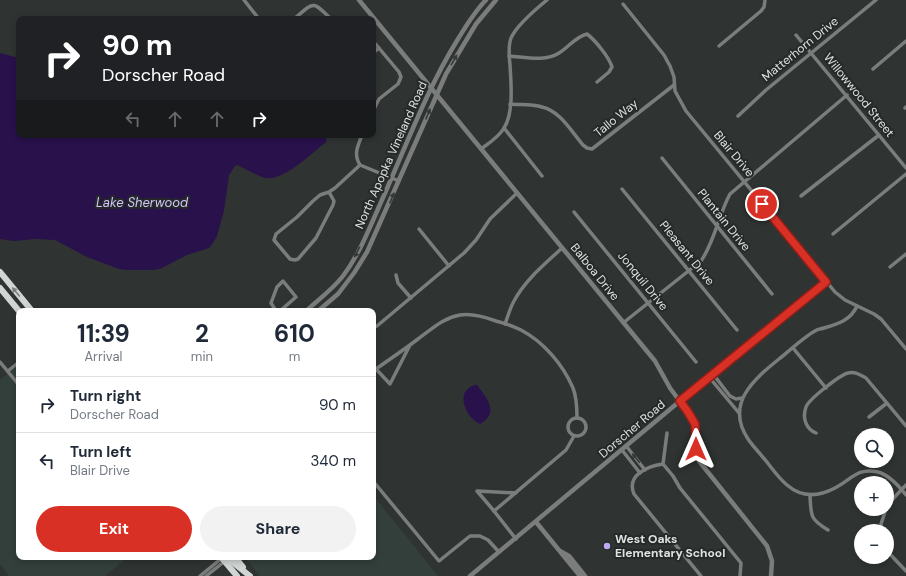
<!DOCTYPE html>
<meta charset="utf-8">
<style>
:root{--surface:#fff;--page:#f2f2f3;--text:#1f2937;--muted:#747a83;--line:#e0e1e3;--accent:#d93025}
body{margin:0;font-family:"DM Sans",sans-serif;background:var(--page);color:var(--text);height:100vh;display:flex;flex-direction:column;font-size:15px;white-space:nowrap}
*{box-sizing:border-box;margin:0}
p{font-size:13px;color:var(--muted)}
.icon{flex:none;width:22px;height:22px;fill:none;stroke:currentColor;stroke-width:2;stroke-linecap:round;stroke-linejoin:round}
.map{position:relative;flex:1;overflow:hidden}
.panel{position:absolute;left:16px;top:308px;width:360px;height:252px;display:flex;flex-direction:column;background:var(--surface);border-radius:8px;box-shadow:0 2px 6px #0003}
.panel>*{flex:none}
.top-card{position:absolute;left:16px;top:16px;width:360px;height:122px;border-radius:8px;box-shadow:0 2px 6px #0003;background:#202124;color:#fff;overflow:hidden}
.buttons{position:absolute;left:854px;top:428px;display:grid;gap:8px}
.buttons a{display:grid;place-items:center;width:40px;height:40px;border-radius:50%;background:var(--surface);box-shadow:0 2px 6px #0003;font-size:20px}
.pin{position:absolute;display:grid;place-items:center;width:34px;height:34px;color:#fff;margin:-17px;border:2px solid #fff;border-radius:50%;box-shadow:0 1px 4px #0007}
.me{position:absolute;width:44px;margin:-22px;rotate:0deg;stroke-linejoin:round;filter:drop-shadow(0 0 3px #0008)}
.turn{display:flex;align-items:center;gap:14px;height:84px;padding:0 20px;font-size:18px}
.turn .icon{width:52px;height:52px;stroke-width:2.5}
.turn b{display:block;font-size:28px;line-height:34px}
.lanes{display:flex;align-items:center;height:38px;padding:0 20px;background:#0003;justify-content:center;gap:20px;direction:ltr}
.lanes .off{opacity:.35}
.eta{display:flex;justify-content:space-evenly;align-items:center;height:68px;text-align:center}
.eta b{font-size:24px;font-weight:700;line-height:28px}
.cta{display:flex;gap:8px;margin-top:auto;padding:8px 20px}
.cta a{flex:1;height:46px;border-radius:24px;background:var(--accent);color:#fff;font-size:16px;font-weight:700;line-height:46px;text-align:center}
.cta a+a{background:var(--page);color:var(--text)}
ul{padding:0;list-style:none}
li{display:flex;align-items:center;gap:12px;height:56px;padding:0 20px;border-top:1px solid var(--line)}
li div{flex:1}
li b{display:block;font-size:15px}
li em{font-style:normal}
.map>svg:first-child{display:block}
</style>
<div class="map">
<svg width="906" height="576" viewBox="0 0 906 576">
<rect width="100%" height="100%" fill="#2f3432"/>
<!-- built -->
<g fill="#333f3a">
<polygon points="19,365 19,557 128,557 105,576 9,576 0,564 0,380"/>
<polygon points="373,495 438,576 260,576 245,557 373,557"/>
</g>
<!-- water -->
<g fill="#29114c">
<path d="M 0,53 L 19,58 L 19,135 L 327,135 L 326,142 C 312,153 284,181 266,178 C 259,177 244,168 237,165 L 235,166 L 229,175 L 224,211 L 217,236 L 213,243 L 209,248 L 187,255 L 162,268 L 154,270 L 126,270 L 119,269 L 87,257 L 55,240 L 36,239 L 13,241 L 0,239 Z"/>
<path d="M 475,385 L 477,385 C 487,398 500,413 480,424 C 467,419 453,391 475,385 Z"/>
</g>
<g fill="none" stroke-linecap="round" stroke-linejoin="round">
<!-- minor -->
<g stroke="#7b7d7c" stroke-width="3.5">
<polyline points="244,0 259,19"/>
<polyline points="623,4 664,55 670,66 674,77 675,91 686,111 835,292 845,300 874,314 881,319 906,349"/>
<path d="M 294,19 C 314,2 312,0 331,19"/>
<polyline points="796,35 906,168"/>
<polyline points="373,41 399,72 401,77 398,84 379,99 373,111"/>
<polyline points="719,46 761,11 764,7 765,0"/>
<polyline points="373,53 379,48"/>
<path d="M 509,56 C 525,57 545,62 559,53 C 569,47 575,37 587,34 C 595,40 609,57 612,67 L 609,72 L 597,82"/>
<polyline points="873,69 906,41"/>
<path d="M 510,104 C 520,105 532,104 542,107 C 560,111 571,131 583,145 L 587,148 L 592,149 L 674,85"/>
<polyline points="905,108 906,107"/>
<polyline points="738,116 766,90 876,0"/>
<polyline points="504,128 542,176"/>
<path d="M 362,135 C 358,146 353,154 360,165 L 399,181"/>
<path d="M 481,149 C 489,143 499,137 504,128 C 514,113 511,82 510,65 C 509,56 508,46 511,38 C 517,25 536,9 547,0"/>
<polyline points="662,158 772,294"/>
<polyline points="622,189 737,330"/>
<polyline points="329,192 334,201 333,205 316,238 298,259 295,260 290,259 274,240 276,234 297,217 313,201 320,195 329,192 335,188 360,165"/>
<polyline points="801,196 879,135"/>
<polyline points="574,212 696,362"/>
<polyline points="419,229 449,266"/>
<polyline points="833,234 906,174"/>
<polyline points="890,267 906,254"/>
<polyline points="396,275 398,283 411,298"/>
<path d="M 857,306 C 851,320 838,324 824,328 C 821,329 817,329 815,331 C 804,337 789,351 779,359 C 753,380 725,404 748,439 C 752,445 757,450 761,455 C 770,465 777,477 787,485 C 802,498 818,497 835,488 C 851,480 857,467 878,472 C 889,475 899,486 906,495"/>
<polyline points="276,311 271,303 277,287 283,281 296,297 280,311"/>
<path d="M 623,323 L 701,261 C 715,241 718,216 730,194 L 847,95"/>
<path d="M 505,324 C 508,316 510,308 514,301 C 526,279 545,264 562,248"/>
<polyline points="373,327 377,326 464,253 476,240 490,219 517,193"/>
<path d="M 410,345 L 390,384 L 376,369 C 390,359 405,349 418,339 C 432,329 443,318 460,315 C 472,313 485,317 496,321 C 504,323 513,326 521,330 C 544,342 563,365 573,388 C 577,398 577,408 577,418"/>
<polyline points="793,348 826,388"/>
<polyline points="0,362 19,385"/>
<polyline points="8,371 19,362"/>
<polyline points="713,374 730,396 736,399 742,398"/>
<polyline points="709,377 739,413"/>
<polyline points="680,401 826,281"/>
<polyline points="869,417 887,403"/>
<circle cx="577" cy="427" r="9"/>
<path d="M 816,433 C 806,429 802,418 806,407 C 809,399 840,375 848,373 C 855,371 860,375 866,378 L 906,426"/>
<polyline points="627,447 645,470"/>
<polyline points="622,450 640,473"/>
<polyline points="663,464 667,433"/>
<polyline points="373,481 439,561 470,536 480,536 488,540 499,552"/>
<polyline points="516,493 477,491 494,511 566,450 574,436"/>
<path d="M 810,496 C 811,516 810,519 828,530"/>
<polyline points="887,507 889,503 906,485"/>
<polyline points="494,511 516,539"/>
<polyline points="881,531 881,524 886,509"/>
<polyline points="887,551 906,571"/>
<polyline points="200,576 222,558"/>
<polyline points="206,576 225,561"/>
<path d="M 701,576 L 634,494 C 626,475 648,466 663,464 L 673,476 L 680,488 L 741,563 L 740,576"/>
</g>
<!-- tertiary -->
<g stroke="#7b7d7c" stroke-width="4.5">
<polyline points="359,0 655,361 670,388 692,418 696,430 696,449 699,461 767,546 772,561 771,576"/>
<path d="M 306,311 C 318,300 333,289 343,276 C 358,256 368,232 378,209 C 404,152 425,92 458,39 C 466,26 475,11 486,0"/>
<polyline points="318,311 338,294 354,273 367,252 446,74 476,24 496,0"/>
<polyline points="536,522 580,576"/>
<polyline points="560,551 569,556 585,576"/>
<polyline points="470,576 680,401"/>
</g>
<!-- trunk -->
<g stroke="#d1d6d4" stroke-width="6">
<polyline points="0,272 32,311"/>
<polyline points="0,288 19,311"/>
<polyline points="221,557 237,576"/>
<polyline points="235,557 243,567"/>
<polyline points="222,558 231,561 250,576"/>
</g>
</g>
<!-- one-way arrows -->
<defs><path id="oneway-solid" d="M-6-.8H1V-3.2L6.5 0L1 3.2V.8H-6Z"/></defs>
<g fill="#363b39">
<use href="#oneway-solid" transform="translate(454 60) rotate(-60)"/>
<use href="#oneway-solid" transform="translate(428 114) rotate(-67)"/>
<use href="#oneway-solid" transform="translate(392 198) rotate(-67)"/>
<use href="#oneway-solid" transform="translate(357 252) rotate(118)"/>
<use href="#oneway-solid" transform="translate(636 458) rotate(-129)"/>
</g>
<use fill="#7b807e" href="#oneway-solid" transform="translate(16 292) rotate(-130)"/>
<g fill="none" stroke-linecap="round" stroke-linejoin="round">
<defs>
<polyline id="route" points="696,449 695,424 688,412 680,401 826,282 762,204"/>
</defs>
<!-- route casing -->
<use href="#route" stroke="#8d1f18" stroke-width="10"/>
<!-- route -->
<use href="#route" stroke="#d93025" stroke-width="7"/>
</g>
<!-- markers -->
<circle fill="#bea9f5" stroke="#252a28" stroke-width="1.5" cx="607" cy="546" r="4"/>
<g text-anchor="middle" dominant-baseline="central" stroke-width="4" stroke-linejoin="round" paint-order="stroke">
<!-- street labels -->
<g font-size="12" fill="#dfe2e1" stroke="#252a28">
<text transform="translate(800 49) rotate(-39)">Matterhorn Drive</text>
<text transform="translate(859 95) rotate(51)">Willowwood Street</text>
<text transform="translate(616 118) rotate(-39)">Tallo Way</text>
<text transform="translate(734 154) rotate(50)">Blair Drive</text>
<text transform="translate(391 155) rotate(-66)">North Apopka Vineland Road</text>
<text transform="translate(724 220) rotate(51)">Plantain Drive</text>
<text transform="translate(687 253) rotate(51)">Pleasant Drive</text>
<text transform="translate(595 272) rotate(51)">Balboa Drive</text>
<text transform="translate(643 281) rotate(51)">Jonquil Drive</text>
<text transform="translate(632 429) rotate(-40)">Dorscher Road</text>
</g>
<!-- poi labels -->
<g font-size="12" font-weight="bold" fill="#dfe2e1" stroke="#252a28" text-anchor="start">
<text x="615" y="539">West Oaks<tspan x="615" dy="14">Elementary School</tspan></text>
</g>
<!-- water labels -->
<g font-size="13" font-style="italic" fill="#d3c5fd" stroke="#252a28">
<text x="142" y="202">Lake Sherwood</text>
</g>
</g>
</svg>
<div class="buttons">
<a><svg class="icon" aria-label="search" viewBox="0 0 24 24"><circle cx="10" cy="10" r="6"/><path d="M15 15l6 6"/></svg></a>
<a>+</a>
<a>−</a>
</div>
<div class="pin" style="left:762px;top:204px;background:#d93025"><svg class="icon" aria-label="arrive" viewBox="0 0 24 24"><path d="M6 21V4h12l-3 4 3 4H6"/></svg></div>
<svg class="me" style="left:696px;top:449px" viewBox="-20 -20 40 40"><path d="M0-17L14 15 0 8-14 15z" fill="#d93025" stroke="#fff" stroke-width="4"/></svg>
<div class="top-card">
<div class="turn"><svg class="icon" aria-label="right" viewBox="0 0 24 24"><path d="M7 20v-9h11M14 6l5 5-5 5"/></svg><div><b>90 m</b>Dorscher Road</div></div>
<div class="lanes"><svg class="icon off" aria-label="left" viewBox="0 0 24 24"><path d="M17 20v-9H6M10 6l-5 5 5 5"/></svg><svg class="icon off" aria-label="ahead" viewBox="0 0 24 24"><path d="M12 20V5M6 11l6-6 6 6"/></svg><svg class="icon off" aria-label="ahead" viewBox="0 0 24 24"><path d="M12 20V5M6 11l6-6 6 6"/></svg><svg class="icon" aria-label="right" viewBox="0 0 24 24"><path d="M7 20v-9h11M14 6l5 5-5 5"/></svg></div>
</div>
<section class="panel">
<div class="eta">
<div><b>11:39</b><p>Arrival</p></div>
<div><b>2</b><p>min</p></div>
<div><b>610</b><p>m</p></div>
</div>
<ul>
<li><svg class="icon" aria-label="right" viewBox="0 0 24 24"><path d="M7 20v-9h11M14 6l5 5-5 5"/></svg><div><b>Turn right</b><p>Dorscher Road</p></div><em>90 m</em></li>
<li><svg class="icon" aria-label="left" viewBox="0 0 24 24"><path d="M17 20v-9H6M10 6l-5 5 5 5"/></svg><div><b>Turn left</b><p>Blair Drive</p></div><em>340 m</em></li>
</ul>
<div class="cta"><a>Exit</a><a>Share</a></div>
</section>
</div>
